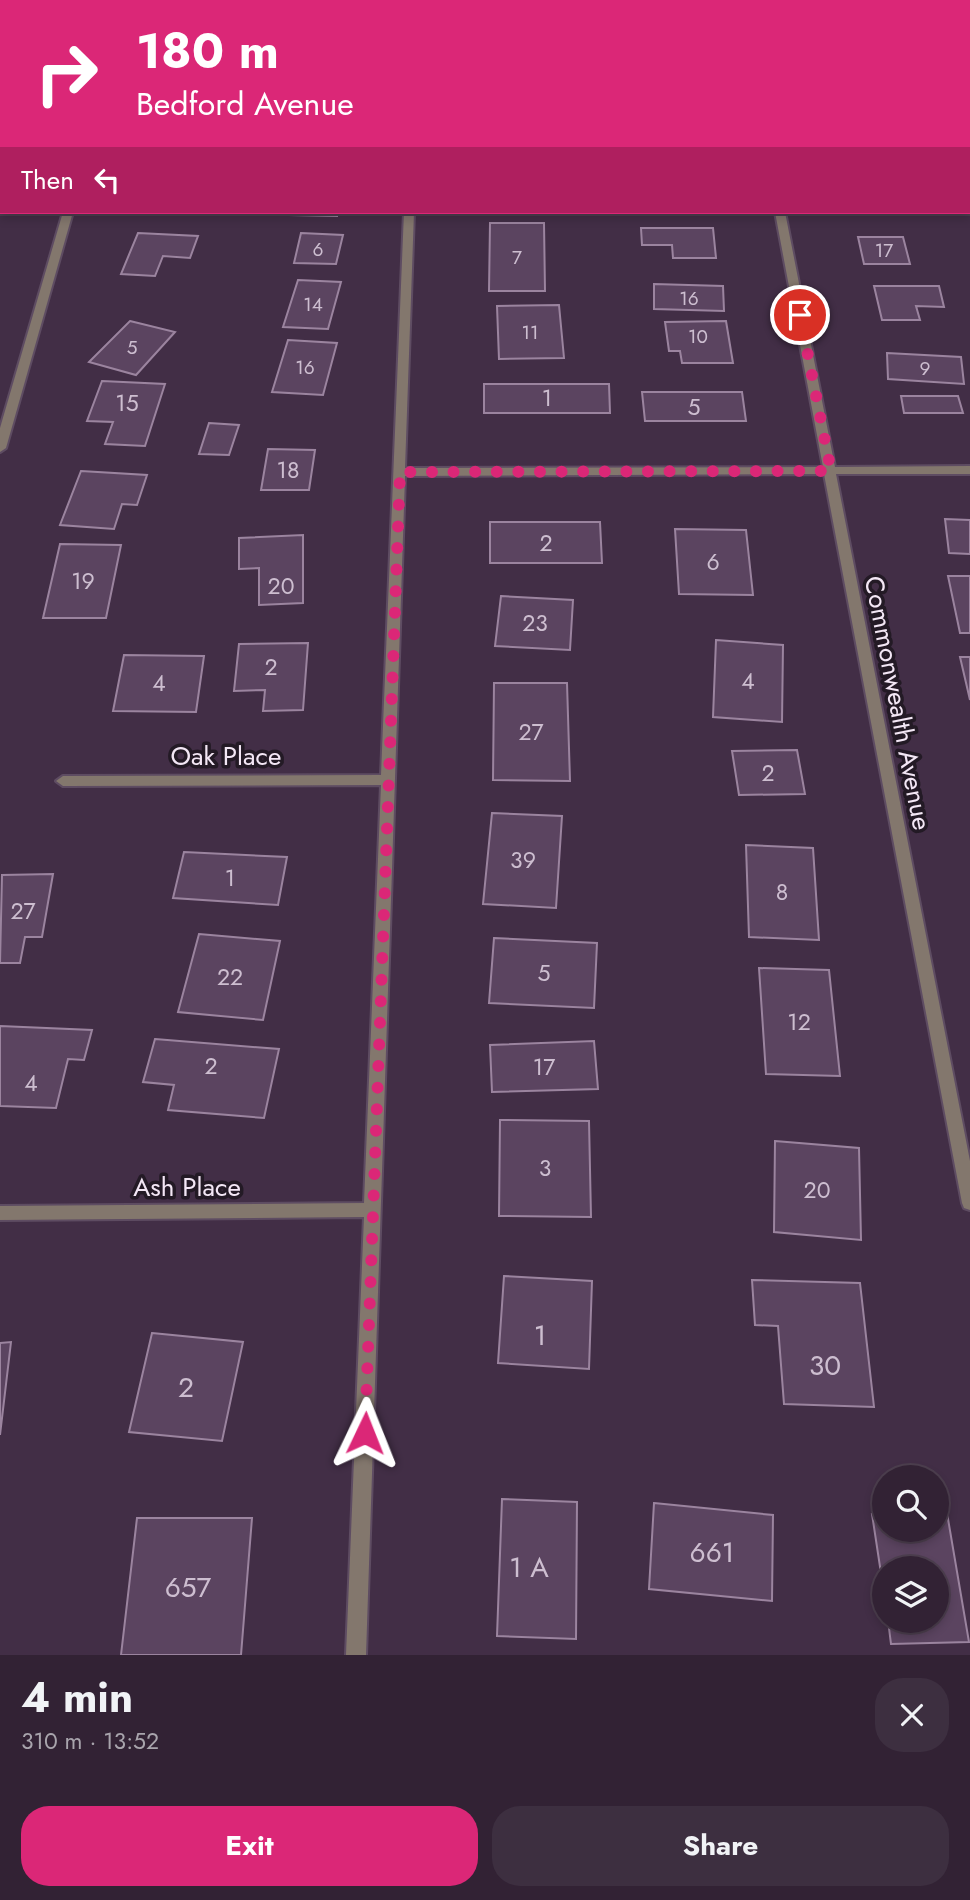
<!DOCTYPE html>
<meta charset="utf-8">
<style>
:root{--surface:#322234;--page:#3d2f40;--text:#f1f3f6;--muted:#a8a4ac;--line:#4d3f4f;--accent:#db2777}
body{margin:0;font-family:Jost,sans-serif;background:var(--page);color:var(--text);height:100vh;display:flex;flex-direction:column;font-size:26px;white-space:nowrap}
*{box-sizing:border-box;margin:0}
p{font-size:23px;color:var(--muted)}
.icon{flex:none;width:38px;height:38px;fill:none;stroke:currentColor;stroke-width:2;stroke-linecap:round;stroke-linejoin:round}
.map{position:relative;height:1655px;overflow:hidden}
.panel{display:flex;flex-direction:column;background:var(--surface);flex:1}
.panel>*{flex:none}
.hud{position:absolute;left:0px;top:0px;width:971px;height:214px;box-shadow:0 4px 10px #0003,0 0 0 2px var(--line);background:#db2777;color:#fff;overflow:hidden}
.controls{position:absolute;left:872px;top:1465px;display:grid;gap:14px}
.controls a{display:grid;place-items:center;width:77px;height:77px;border-radius:50%;background:var(--surface);box-shadow:0 4px 10px #0003,0 0 0 2px var(--line);font-size:35px}
.pin{position:absolute;display:grid;place-items:center;width:60px;height:60px;color:#fff;margin:-30px;border:4px solid #fff;border-radius:50%;box-shadow:0 2px 7px #0007}
.me{position:absolute;width:77px;margin:-38px;rotate:2deg;stroke-linejoin:round;filter:drop-shadow(0 0 5px #0008)}
.turn{display:flex;align-items:center;gap:24px;height:147px;padding:0 21px;font-size:32px}
.turn .icon{width:91px;height:91px;stroke-width:2.5}
.turn b{display:block;font-size:49px;line-height:60px}
.then{display:flex;align-items:center;height:66px;padding:0 21px;background:#0003;gap:14px;font-size:26px}
.round{display:grid;place-items:center;flex:none;width:74px;height:74px;border-radius:28px;background:var(--page)}
.summary{display:flex;align-items:center;justify-content:space-between;height:119px;padding:0 21px}
h1{font-size:42px;font-weight:700;line-height:52px}
.button{display:flex;gap:14px;margin-top:auto;padding:14px 21px}
.button a{flex:1;height:80px;border-radius:28px;background:var(--accent);color:#fff;font-size:28px;font-weight:700;line-height:80px;text-align:center}
.button a+a{background:var(--page);color:var(--text)}
.map>svg:first-child{display:block}
</style>
<div class="map">
<svg width="970" height="1655" viewBox="0 0 970 1655">
<rect width="100%" height="100%" fill="#422e46"/>
<!-- green -->
<polygon fill="#555b41" points="0,0 970,0 970,103 970,2 2,2 0,167"/>
<!-- building -->
<g fill="#5b4460" stroke="#9b849f" stroke-width="2">
<polygon points="291,212 337,212 337,216 290,215"/>
<polygon points="490,223 544,223 545,291 489,291"/>
<polygon points="641,228 713,228 716,258 673,258 672,245 642,245"/>
<polygon points="138,233 198,236 190,258 163,256 155,276 121,274"/>
<polygon points="301,233 343,235 336,264 294,263"/>
<polygon points="858,237 903,237 910,264 864,264"/>
<polygon points="298,280 341,282 328,329 283,327"/>
<polygon points="654,284 723,286 724,311 654,309"/>
<polygon points="874,286 939,286 944,307 916,306 920,320 882,320"/>
<polygon points="559,305 564,358 499,359 497,306"/>
<polygon points="130,321 175,332 136,375 89,362"/>
<polygon points="726,321 733,363 682,363 680,351 669,351 665,322"/>
<polygon points="288,340 337,343 323,395 272,392"/>
<polygon points="887,353 961,357 964,384 888,379"/>
<polygon points="102,381 165,384 145,446 105,444 113,422 87,421"/>
<polygon points="484,384 609,384 610,413 484,413"/>
<polygon points="642,392 742,392 746,421 645,421"/>
<polygon points="901,396 958,396 963,413 904,413"/>
<polygon points="209,423 239,425 229,455 199,454"/>
<polygon points="268,449 315,450 309,490 261,490"/>
<polygon points="81,471 147,475 137,505 122,504 114,529 60,525"/>
<polygon points="945,519 970,520 970,554 949,553"/>
<polygon points="490,522 600,522 602,563 490,563"/>
<polygon points="675,529 746,530 753,595 679,594"/>
<polygon points="303,535 303,603 259,605 259,568 239,569 239,538"/>
<polygon points="60,544 121,545 106,618 43,618"/>
<polygon points="948,576 970,576 970,633 960,633"/>
<polygon points="501,596 573,600 570,650 495,646"/>
<polygon points="716,640 783,645 782,722 713,717"/>
<polygon points="308,643 303,710 263,711 265,690 234,691 239,644"/>
<polygon points="124,655 204,656 196,712 113,711"/>
<polygon points="960,657 970,657 970,700"/>
<polygon points="494,683 567,683 570,781 493,780"/>
<polygon points="797,750 805,794 739,795 732,751"/>
<polygon points="492,813 562,816 556,908 483,904"/>
<polygon points="746,845 813,848 819,940 749,937"/>
<polygon points="184,852 287,857 278,905 173,898"/>
<polygon points="53,874 42,937 25,937 20,963 0,963 2,875"/>
<polygon points="199,934 280,941 263,1020 178,1012"/>
<polygon points="494,938 597,943 594,1008 489,1003"/>
<polygon points="759,968 829,970 840,1076 766,1074"/>
<polygon points="0,1026 92,1030 84,1060 68,1059 56,1108 0,1106"/>
<polygon points="155,1039 279,1049 264,1118 168,1110 174,1085 143,1082"/>
<polygon points="594,1041 598,1089 492,1092 490,1045"/>
<polygon points="500,1120 589,1121 591,1217 499,1216"/>
<polygon points="775,1141 859,1148 861,1240 774,1232"/>
<polygon points="504,1276 592,1281 589,1369 498,1363"/>
<polygon points="752,1280 860,1283 874,1407 784,1404 778,1326 755,1325"/>
<polygon points="152,1333 243,1342 222,1441 129,1432"/>
<polygon points="11,1342 0,1435 0,1343"/>
<polygon points="502,1499 577,1502 576,1639 497,1636"/>
<polygon points="654,1503 773,1515 772,1601 649,1589"/>
<polygon points="936,1513 947,1513 969,1642 891,1644 888,1620 936,1620 936,1568 884,1568 884,1593 872,1514 884,1514 884,1530 936,1530"/>
<polygon points="137,1518 252,1518 241,1655 121,1655"/>
</g>
<g fill="none" stroke-linecap="round" stroke-linejoin="round">
<defs>
<g id="minor">
<rect x="0" y="179" width="2" height="6"/>
<polygon points="63,212 73,212 6,448 0,452 0,428"/>
<polygon points="404,212 414,212 405,468 823,467 775,212 785,212 835,467 970,466 970,474 836,474 970,1161 970,1210 964,1208 962,1203 824,474 405,476 366,1655 346,1655 364,1217 0,1220 0,1206 364,1203 381,785 63,786 56,781 63,776 381,775"/>
</g>
</defs>
<!-- minor casing -->
<use href="#minor" stroke="#5e4c62" stroke-width="4"/>
<!-- minor -->
<use href="#minor" fill="#83776d" fill-rule="evenodd"/>
</g>
<g fill="none" stroke-linecap="round" stroke-linejoin="round">
<!-- route -->
<polyline stroke="#db2777" stroke-width="12" stroke-dasharray="0 21.6" points="365,1433 400,472 831,471 800,315"/>
</g>
<g text-anchor="middle" dominant-baseline="central" stroke-width="7" stroke-linejoin="round" paint-order="stroke">
<!-- far-number labels -->
<g font-size="19" fill="#cdbed0">
<text x="318" y="249">6</text>
<text x="884" y="250">17</text>
<text x="517" y="257">7</text>
<text x="689" y="298">16</text>
<text x="313" y="304">14</text>
<text x="530" y="332">11</text>
<text x="698" y="336">10</text>
<text x="132" y="347">5</text>
<text x="305" y="367">16</text>
<text x="925" y="368">9</text>
</g>
<!-- number labels -->
<g font-size="23" fill="#cdbed0">
<text x="547" y="398">1</text>
<text x="127" y="403">15</text>
<text x="694" y="407">5</text>
<text x="288" y="470">18</text>
<text x="546" y="543">2</text>
<text x="713" y="562">6</text>
<text x="83" y="581">19</text>
<text x="281" y="586">20</text>
<text x="535" y="623">23</text>
<text x="271" y="667">2</text>
<text x="748" y="681">4</text>
<text x="159" y="683">4</text>
<text x="531" y="732">27</text>
<text x="768" y="773">2</text>
<text x="523" y="860">39</text>
<text x="230" y="878">1</text>
<text x="782" y="892">8</text>
<text x="23" y="911">27</text>
<text x="544" y="973">5</text>
<text x="230" y="977">22</text>
<text x="799" y="1022">12</text>
<text x="211" y="1066">2</text>
<text x="544" y="1067">17</text>
<text x="31" y="1083">4</text>
<text x="545" y="1168">3</text>
<text x="817" y="1190">20</text>
</g>
<!-- street labels -->
<g font-size="26" fill="#f3e7f5" stroke="#231a25">
<text transform="translate(898 703) rotate(79)">Commonwealth Avenue</text>
<text x="226" y="756">Oak Place</text>
<text x="187" y="1187">Ash Place</text>
</g>
<!-- near-number labels -->
<g font-size="28" fill="#cdbed0">
<text x="540" y="1335">1</text>
<text x="825" y="1365">30</text>
<text x="186" y="1387">2</text>
<text x="712" y="1552">661</text>
<text x="529" y="1567">1 A</text>
<text x="188" y="1587">657</text>
</g>
</g>
</svg>
<div class="controls">
<a><svg class="icon" aria-label="search" viewBox="0 0 24 24"><circle cx="10" cy="10" r="6"/><path d="M15 15l6 6"/></svg></a>
<a><svg class="icon" aria-label="layers" viewBox="0 0 24 24"><path d="M12 4l9 5-9 5-9-5zM3 14l9 5 9-5"/></svg></a>
</div>
<div class="pin" style="left:800px;top:315px;background:#d93025"><svg class="icon" aria-label="arrive" viewBox="0 0 24 24"><path d="M6 21V4h12l-3 4 3 4H6"/></svg></div>
<svg class="me" style="left:365px;top:1433px" viewBox="-20 -20 40 40"><path d="M0-17L14 15 0 8-14 15z" fill="#db2777" stroke="#fff" stroke-width="4"/></svg>
<div class="hud">
<div class="turn"><svg class="icon" aria-label="right" viewBox="0 0 24 24"><path d="M7 20v-9h11M14 6l5 5-5 5"/></svg><div><b>180 m</b>Bedford Avenue</div></div>
<div class="then">Then<svg class="icon" aria-label="left" viewBox="0 0 24 24"><path d="M17 20v-9H6M10 6l-5 5 5 5"/></svg></div>
</div>
</div>
<section class="panel">
<div class="summary"><div><h1>4 min</h1><p>310 m · 13:52</p></div><a class="round"><svg class="icon" aria-label="close" viewBox="0 0 24 24"><path d="M6 6l12 12M18 6L6 18"/></svg></a></div>
<div class="button"><a>Exit</a><a>Share</a></div>
</section>
